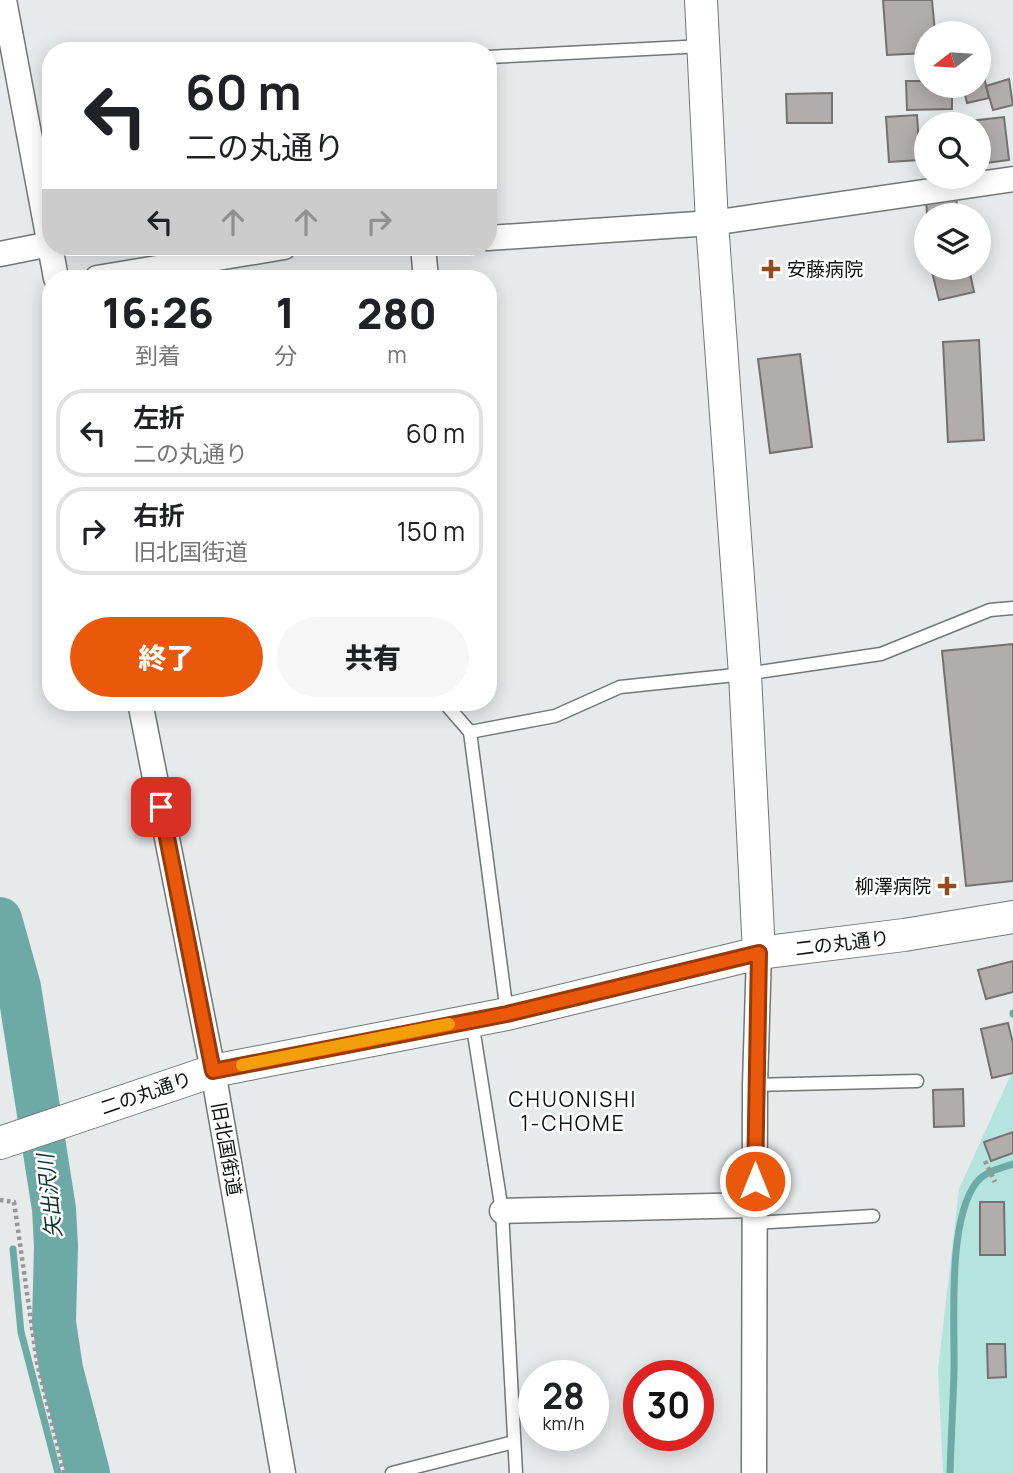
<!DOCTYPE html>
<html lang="ja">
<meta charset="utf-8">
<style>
:root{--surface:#fff;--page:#f6f6f6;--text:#202124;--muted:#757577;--line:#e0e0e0;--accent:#ea580c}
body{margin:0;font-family:Manrope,"Noto Sans JP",sans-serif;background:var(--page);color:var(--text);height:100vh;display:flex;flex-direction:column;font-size:26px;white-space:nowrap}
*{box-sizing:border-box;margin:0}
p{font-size:23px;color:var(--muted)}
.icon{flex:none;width:38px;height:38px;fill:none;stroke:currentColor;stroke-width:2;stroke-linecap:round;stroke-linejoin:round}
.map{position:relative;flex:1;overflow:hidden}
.side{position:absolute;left:42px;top:270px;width:455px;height:441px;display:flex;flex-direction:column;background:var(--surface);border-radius:28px;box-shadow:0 4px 18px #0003}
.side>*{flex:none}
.top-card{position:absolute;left:42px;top:42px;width:455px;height:214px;border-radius:28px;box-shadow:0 4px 18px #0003;background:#fff;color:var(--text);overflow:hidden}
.needle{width:46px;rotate:253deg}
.buttons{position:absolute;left:914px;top:21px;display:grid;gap:14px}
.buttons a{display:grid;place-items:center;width:77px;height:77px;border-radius:50%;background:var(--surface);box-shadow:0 4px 18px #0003;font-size:35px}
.speed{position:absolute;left:518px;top:1360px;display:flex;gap:14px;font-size:35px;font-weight:700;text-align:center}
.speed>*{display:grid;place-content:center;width:91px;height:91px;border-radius:50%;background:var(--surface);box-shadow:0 4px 18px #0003;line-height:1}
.speed small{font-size:18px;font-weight:400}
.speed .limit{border:10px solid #d22;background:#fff;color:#111}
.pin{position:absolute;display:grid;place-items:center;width:60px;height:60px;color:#fff;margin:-30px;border-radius:14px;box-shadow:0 4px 10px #0006}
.me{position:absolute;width:77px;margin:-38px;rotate:0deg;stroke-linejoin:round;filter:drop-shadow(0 0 5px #0008)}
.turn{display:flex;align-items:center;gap:24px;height:147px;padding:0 28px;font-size:32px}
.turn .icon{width:91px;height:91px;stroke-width:2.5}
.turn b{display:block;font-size:49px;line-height:60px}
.lanes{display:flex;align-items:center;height:66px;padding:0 28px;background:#0003;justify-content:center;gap:35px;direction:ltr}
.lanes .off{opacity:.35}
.eta{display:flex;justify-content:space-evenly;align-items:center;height:119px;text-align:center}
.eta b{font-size:42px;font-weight:800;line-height:49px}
.button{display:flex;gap:14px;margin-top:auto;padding:14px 28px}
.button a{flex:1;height:80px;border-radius:42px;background:var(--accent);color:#fff;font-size:28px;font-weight:800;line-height:80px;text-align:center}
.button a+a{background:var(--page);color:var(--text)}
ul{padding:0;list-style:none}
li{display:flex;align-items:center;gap:21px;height:88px;margin:0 14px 10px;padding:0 14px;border:4px solid var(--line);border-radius:28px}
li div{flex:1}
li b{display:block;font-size:26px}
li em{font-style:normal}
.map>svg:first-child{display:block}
</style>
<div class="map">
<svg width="1013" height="1473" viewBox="0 0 1013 1473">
<rect width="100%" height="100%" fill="#e6eaea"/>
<!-- green -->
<polygon fill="#b5e3de" points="1013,1070 1013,1473 943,1473 938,1369 959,1189"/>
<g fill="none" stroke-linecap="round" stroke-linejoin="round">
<!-- stream -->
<g stroke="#6eaaa5" stroke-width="7">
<polyline points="1013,1013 1013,1014"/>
<polyline points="13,1249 21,1332 58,1473"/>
<path d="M 950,1473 C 951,1439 953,1406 954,1372 C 955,1323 947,1222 976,1183 C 984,1172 1000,1168 1013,1164"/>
</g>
<!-- river -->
<polyline stroke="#6eaaa5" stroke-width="44" points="0,919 19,987 54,1209 56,1246 54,1322 61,1369 88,1473"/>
</g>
<!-- building -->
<g fill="#b1adac" stroke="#747170" stroke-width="2">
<polygon points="883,0 932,0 935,33 926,33 926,53 887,55"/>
<polygon points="983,73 989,98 967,103 963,86 978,86 978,74"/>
<polygon points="1009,79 1013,105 993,110 986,86"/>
<polygon points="906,81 926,81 926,86 952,86 952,109 907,110"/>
<polygon points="832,93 832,123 787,123 786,94"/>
<polygon points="917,115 920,160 889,162 886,117"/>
<polygon points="1004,117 1009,160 978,164 978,124 970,124 970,121"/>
<polygon points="956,194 958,215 927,215 926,197"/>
<polygon points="931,268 969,268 974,292 939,300"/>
<polygon points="979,340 984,440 948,442 943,342"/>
<polygon points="800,354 812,447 770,453 758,359"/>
<polygon points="1013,644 1013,881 966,886 942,651"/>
<polygon points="1013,961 1013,992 986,999 978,970"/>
<polygon points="1008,1023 1013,1043 1013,1073 992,1078 981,1029"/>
<polygon points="963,1089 964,1126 934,1127 933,1090"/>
<polygon points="1013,1132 1013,1153 991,1161 984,1142"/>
<polygon points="980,1202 1004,1202 1005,1255 980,1255"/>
<polygon points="987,1344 1005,1344 1006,1377 988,1378"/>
</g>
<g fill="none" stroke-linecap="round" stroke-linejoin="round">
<defs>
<g id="service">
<polyline points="488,57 704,46"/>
<polyline points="444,702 470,732"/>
<polyline points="507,1013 470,732 555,716 620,687 745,674 881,654 990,610 1013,608"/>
<polyline points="472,1021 502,1211 516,1473"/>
<polyline points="755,1085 917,1081"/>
<polyline points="755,1223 873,1216"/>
<polyline points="392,1473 514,1442"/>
</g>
<g id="minor">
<polyline points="4,0 56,278"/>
<polyline points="488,238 712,223 1013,179"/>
<polyline points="423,247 426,278"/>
<polyline points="0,254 50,244"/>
<polyline points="97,278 284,247"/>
<polyline points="140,702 213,1071 283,1473"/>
<polyline points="502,1211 755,1205"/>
<polyline points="754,1473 755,1085 759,953"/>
</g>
<g id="tertiary">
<polyline points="701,0 712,223 745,674 759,953"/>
<polyline points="0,1143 213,1071 507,1014 759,953 904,935 1013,917"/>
</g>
</defs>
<!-- service casing -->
<use href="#service" stroke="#727675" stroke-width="15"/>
<!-- minor casing -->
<use href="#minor" stroke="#727675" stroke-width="27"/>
<!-- tertiary casing -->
<use href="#tertiary" stroke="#727675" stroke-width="34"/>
<!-- path -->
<g stroke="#959898" stroke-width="4.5" stroke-dasharray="3.5 3.5" stroke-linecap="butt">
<polyline points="985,1161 995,1182"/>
<polyline points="0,1200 14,1202 37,1363 64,1473"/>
</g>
<!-- service -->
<use href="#service" stroke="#fff" stroke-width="12"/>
<!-- minor -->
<use href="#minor" stroke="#fff" stroke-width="24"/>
<!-- tertiary -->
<use href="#tertiary" stroke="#fff" stroke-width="32"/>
</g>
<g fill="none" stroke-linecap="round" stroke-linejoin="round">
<defs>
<polyline id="route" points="161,807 213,1071 507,1014 759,953 755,1181"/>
</defs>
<!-- route casing -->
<use href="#route" stroke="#983908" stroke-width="18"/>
<!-- route -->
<use href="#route" stroke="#ea580c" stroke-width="12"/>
<!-- slow -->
<polyline stroke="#f59e0b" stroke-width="12" points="242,1065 449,1024"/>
</g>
<!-- markers -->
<g fill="#914c21" stroke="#fff" stroke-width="2.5">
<path d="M767.5 258.5h7v7h7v7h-7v7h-7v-7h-7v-7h7z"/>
<path d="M943.5 875.5h7v7h7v7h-7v7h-7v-7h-7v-7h7z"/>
</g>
<g text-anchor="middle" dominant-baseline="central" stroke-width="5" stroke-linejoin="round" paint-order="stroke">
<!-- poi labels -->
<g font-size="19" fill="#0f1111" stroke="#fff" text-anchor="start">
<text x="787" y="269">安藤病院</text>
<text x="931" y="886" text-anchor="end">柳澤病院</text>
</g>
<!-- street labels -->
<g font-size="19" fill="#0f1111" stroke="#fff">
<text transform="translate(842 943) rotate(-7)">二の丸通り</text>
<text transform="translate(146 1093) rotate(-19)">二の丸通り</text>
<text transform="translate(227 1149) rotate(80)">旧北国街道</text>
</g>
<!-- neighbourhood labels -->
<g font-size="21" letter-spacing="2" fill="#0f1111" stroke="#fff">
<text x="573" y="1099">CHUONISHI<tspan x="573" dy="24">1-CHOME</tspan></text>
</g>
<!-- water labels -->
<g font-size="21" font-style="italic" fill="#11312e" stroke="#fff">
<text transform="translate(49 1196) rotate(-96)">矢出沢川</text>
</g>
</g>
</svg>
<div class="buttons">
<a><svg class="needle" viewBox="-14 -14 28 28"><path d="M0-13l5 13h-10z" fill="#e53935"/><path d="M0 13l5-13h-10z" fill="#757577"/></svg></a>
<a><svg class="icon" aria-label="search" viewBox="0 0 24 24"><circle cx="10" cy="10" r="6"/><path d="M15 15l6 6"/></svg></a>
<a><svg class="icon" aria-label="layers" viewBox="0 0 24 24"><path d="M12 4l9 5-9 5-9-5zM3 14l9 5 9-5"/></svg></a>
</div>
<div class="speed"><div>28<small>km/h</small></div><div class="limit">30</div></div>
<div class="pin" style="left:161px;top:807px;background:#d93025"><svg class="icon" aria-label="arrive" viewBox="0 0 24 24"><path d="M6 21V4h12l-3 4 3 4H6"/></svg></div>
<svg class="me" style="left:755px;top:1181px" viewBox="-20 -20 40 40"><circle r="17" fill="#ea580c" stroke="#fff" stroke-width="3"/><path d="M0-11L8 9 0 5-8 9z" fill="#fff"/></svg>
<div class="top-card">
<div class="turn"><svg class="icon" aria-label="left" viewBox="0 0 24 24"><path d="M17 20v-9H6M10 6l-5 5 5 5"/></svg><div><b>60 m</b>二の丸通り</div></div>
<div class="lanes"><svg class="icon" aria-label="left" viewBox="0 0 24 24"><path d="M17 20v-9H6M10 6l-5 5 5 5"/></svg><svg class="icon off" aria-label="ahead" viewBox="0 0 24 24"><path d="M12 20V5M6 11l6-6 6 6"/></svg><svg class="icon off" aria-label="ahead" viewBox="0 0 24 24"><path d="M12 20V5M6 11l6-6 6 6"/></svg><svg class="icon off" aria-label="right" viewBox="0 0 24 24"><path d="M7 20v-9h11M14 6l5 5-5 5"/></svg></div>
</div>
<section class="side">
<div class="eta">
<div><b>16:26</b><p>到着</p></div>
<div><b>1</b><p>分</p></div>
<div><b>280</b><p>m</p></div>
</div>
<ul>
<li><svg class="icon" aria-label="left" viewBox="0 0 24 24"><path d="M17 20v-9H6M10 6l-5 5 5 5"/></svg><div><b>左折</b><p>二の丸通り</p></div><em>60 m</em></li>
<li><svg class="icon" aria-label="right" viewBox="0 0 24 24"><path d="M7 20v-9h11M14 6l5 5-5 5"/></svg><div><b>右折</b><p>旧北国街道</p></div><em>150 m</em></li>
</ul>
<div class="button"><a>終了</a><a>共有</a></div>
</section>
</div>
